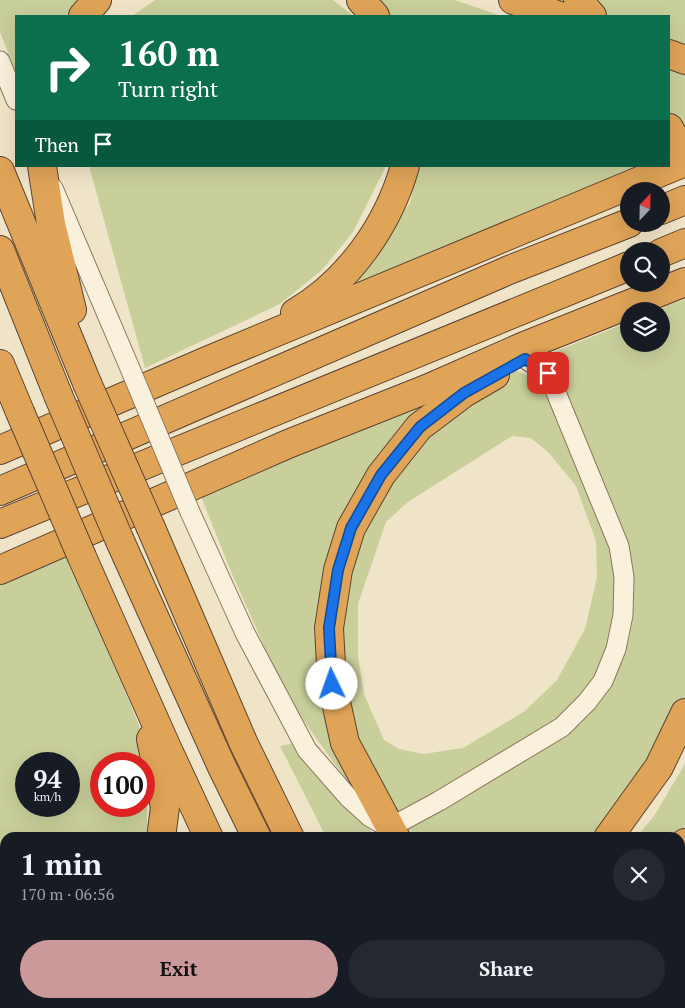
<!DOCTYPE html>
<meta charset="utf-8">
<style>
:root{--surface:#171b24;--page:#242831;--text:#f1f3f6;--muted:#9ea1a6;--accent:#cc999b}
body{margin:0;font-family:"PT Serif",serif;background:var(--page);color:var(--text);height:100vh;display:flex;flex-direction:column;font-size:19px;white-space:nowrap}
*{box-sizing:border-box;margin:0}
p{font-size:16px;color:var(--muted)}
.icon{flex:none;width:28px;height:28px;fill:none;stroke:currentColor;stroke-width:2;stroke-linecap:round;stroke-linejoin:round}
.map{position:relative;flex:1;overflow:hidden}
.drawer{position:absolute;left:0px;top:832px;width:685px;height:176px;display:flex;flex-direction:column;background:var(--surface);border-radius:15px 15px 0 0;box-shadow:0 5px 20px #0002}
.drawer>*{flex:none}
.guide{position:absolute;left:15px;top:15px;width:655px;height:152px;border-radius:0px;box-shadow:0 5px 20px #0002;background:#0b6e4f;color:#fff;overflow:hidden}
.needle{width:32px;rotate:22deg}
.fabs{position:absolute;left:620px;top:182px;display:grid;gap:10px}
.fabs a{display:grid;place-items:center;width:50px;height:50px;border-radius:50%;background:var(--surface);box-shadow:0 5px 20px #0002;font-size:25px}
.speed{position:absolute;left:15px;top:752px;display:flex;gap:10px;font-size:25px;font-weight:700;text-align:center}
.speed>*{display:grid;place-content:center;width:65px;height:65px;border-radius:50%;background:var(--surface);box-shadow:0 5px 20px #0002;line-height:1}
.speed small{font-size:12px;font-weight:400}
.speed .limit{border:8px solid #d22;background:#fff;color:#111}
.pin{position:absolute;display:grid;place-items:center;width:42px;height:42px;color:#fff;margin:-21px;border-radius:10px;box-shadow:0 2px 8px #0006}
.me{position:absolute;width:55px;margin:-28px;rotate:357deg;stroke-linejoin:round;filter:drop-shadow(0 0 4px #0008)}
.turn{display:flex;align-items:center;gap:18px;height:105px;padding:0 20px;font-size:22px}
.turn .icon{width:65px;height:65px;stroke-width:2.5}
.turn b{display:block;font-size:35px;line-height:42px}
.then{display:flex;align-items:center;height:48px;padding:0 20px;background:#0003;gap:10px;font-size:19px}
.round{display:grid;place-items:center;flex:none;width:52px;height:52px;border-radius:26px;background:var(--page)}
.overview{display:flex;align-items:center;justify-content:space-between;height:85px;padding:0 20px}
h1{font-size:30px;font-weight:600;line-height:38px}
.action{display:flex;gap:10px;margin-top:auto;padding:10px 20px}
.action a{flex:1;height:58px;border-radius:30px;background:var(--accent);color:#111;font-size:20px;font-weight:600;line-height:58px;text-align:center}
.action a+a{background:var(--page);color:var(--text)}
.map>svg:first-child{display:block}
</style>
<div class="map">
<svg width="685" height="1008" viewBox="0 0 685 1008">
<rect width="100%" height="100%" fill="#f0e4c8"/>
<!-- green -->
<g fill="#c9cf9b" fill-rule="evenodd">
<polygon points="0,0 77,0 68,16 16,16 16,72 0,32"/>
<polygon points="155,0 333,0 354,16 132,16"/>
<polygon points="375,0 455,0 501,16 388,16"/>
<polygon points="551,0 685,0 685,46 669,43 669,16 593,16"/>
<polygon points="669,67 685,72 685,152 669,159"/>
<polygon points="89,166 386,166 353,232 322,270 280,304 145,368"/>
<polygon points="418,166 651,166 336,292 364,265 410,203"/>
<polygon points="685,299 685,707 603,837 416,837 407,827 477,787 615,671 617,518 549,354 629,322 629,344 661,344 661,311 654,311"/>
<path d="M 513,369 L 541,382 L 594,502 L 613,557 L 617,588 L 614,620 L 603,658 L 592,683 L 557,724 L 393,817 L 353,734 L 340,650 L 348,569 L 384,482 L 465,397 ZM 512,436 L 531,438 L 549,453 L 576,486 L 596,541 L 597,577 L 585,629 L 557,680 L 525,711 L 463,748 L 423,754 L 399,749 L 384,740 L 364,694 L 358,656 L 358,604 L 386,522 L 408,502 Z"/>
<polygon points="441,393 327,567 358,781 351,787 299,714 266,650 232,574 200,494"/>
<path d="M 68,553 L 140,728 L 141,752 L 147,776 L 147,828 L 143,837 L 5,838 L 5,961 L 0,962 L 0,582 ZM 26,764 L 69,764 L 69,806 L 26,806 ZM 101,764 L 144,764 L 144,806 L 101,806 Z"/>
<polygon points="295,743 376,837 326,837 280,746"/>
<polygon points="685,764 685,825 680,838 636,838 654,816"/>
<polygon points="685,889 685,1008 657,1008 658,1004 680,1004 680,909"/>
<polygon points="0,1004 277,1004 279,1008 0,1008"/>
<polygon points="423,1004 507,1004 510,1008 425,1008"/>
<polygon points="539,1004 639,1004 638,1008 541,1008"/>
</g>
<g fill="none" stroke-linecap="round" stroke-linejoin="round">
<defs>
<g id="minor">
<polyline points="0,61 16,100"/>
<polyline points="53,188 129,366"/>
<polyline points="190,512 245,633 307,750 349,798 370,817 389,828 439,801 562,727 587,702 603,681 616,649 623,615 624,577 619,546 548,373 525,359"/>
</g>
<g id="highway">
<polyline points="361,0 375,16"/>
<polyline points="513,0 560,16"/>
<polyline points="578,0 592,16"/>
<polyline points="83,16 97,0"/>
<polyline points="669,54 685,60"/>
<polyline points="669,128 685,157"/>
<polyline points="42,166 51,224 72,310"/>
<polyline points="0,171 87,383"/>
<polyline points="661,210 685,200"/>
<polyline points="0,250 58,395"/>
<polyline points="661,253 685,243"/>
<path d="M 295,313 C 348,282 388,226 405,166"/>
<polyline points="0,364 20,412"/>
<polyline points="0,450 209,360 685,162"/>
<polyline points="0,491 509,270 629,223"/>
<polyline points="0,524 629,266"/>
<polyline points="151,528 243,742 290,838"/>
<polyline points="120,541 222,767 257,838"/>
<polyline points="82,557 167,748 209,838"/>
<polyline points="0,570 288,444 429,388 522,347 685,282"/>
<polyline points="151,739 165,807 161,838"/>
<polyline points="396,838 345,743 332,684 329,628 338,570 351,528 381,475 419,427 464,393 495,375"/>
<polyline points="608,838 659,767 685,713"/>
<polyline points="680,857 685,843"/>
<polyline points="0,983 5,983"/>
<polyline points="296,1004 299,1008"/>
<polyline points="341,1004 343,1008"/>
<polyline points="518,1004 521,1008"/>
<polyline points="396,1008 404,1004"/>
<polyline points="645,1008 645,1004"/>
</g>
</defs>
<!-- minor casing -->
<use href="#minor" stroke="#8d765c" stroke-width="21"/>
<!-- highway casing -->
<use href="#highway" stroke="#5b4430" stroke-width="30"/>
<!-- minor -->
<use href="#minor" stroke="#faf1dc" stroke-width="19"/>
<!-- highway -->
<use href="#highway" stroke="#e0a458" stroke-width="28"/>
<defs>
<polyline id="minor-bridge" points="129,366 190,512"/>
<g id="highway-bridge">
<polyline points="87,383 151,528"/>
<polyline points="58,395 120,541"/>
<polyline points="20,412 82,557"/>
</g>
</defs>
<!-- minor-bridge casing -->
<use href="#minor-bridge" stroke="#8d765c" stroke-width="21" stroke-linecap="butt"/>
<!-- highway-bridge casing -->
<use href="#highway-bridge" stroke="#5b4430" stroke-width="30" stroke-linecap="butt"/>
<!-- minor-bridge -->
<use href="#minor-bridge" stroke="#faf1dc" stroke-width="19"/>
<!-- highway-bridge -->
<use href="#highway-bridge" stroke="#e0a458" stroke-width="28"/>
</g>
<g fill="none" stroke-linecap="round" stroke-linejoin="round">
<defs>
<polyline id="route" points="332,684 329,628 338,570 351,528 381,475 420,427 464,393 525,359 548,373"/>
</defs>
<!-- route casing -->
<use href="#route" stroke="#114b97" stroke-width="12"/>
<!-- route -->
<use href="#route" stroke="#1a73e8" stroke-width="9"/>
</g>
</svg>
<div class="fabs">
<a><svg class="needle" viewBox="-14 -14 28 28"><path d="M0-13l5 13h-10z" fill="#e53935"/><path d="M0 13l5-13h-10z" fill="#9ea1a6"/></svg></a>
<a><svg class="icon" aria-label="search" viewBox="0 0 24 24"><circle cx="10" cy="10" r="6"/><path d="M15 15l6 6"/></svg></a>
<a><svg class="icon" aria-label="layers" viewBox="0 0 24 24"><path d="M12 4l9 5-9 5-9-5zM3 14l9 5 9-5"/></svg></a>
</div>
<div class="speed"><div>94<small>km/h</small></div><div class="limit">100</div></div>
<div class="pin" style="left:548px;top:373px;background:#d93025"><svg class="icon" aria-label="arrive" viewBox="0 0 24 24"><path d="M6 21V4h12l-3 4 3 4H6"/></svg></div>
<svg class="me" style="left:332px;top:684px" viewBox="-20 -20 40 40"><circle r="19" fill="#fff"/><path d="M0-13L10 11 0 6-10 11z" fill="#1a73e8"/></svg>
<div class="guide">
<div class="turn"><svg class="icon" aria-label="right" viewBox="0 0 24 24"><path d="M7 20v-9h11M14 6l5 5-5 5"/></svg><div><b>160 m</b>Turn right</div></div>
<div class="then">Then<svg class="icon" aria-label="arrive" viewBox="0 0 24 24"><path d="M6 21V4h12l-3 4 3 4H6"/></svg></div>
</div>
<section class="drawer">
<div class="overview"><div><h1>1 min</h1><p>170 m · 06:56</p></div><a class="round"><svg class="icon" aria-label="close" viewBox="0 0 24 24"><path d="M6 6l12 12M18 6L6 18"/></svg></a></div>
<div class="action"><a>Exit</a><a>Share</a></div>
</section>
</div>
